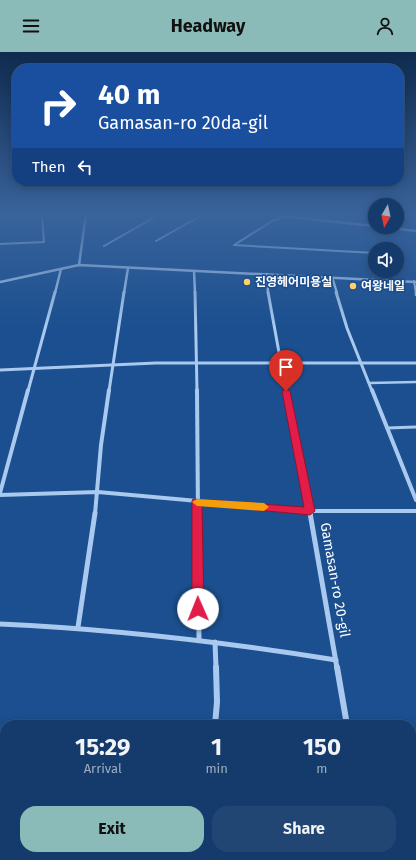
<!DOCTYPE html>
<meta charset="utf-8">
<style>
:root{--surface:#143b6b;--page:#214673;--text:#f1f3f6;--muted:#9dadc1;--line:#33557e;--accent:#8bbbb9}
body{margin:0;font-family:"Fira Sans","Noto Sans KR",sans-serif;background:var(--page);color:var(--text);height:100vh;display:flex;flex-direction:column;font-size:15px;white-space:nowrap}
*{box-sizing:border-box;margin:0}
p{font-size:13px;color:var(--muted)}
.icon{flex:none;width:22px;height:22px;fill:none;stroke:currentColor;stroke-width:2;stroke-linecap:round;stroke-linejoin:round}
.map{position:relative;flex:1;overflow:hidden}
.sheet{position:absolute;left:0px;top:668px;width:416px;height:140px;display:flex;flex-direction:column;background:var(--surface);border-radius:16px 16px 0 0;box-shadow:0 2px 10px #0003,0 0 0 1px var(--line)}
.sheet>*{flex:none}
.banner{position:absolute;left:12px;top:12px;width:392px;height:122px;border-radius:16px;box-shadow:0 2px 10px #0003,0 0 0 1px var(--line);background:#1a4fa0;color:#fff;overflow:hidden}
.needle{width:26px;rotate:189deg}
.tools{position:absolute;left:368px;top:146px;display:grid;gap:8px}
.tools a{display:grid;place-items:center;width:36px;height:36px;border-radius:50%;background:var(--surface);box-shadow:0 2px 10px #0003,0 0 0 1px var(--line);font-size:20px}
.pin{position:absolute;display:grid;place-items:center;width:34px;height:34px;color:#fff;margin:-41px -17px;border-radius:50% 50% 50% 0;rotate:-45deg;box-shadow:0 0 4px #0007}
.pin .icon{rotate:45deg}
.me{position:absolute;width:44px;margin:-22px;rotate:359deg;stroke-linejoin:round;filter:drop-shadow(0 0 3px #0008)}
.turn{display:flex;align-items:center;gap:14px;height:84px;padding:0 20px;font-size:18px}
.turn .icon{width:52px;height:52px;stroke-width:2.5}
.turn b{display:block;font-size:28px;line-height:34px}
.then{display:flex;align-items:center;height:38px;padding:0 20px;background:#0003;gap:8px;font-size:15px}
.eta{display:flex;justify-content:space-evenly;align-items:center;height:68px;text-align:center}
.eta b{font-size:24px;font-weight:700;line-height:28px}
.button{display:flex;gap:8px;margin-top:auto;padding:8px 20px}
.button a{flex:1;height:46px;border-radius:16px;background:var(--accent);color:#111;font-size:16px;font-weight:700;line-height:46px;text-align:center}
.button a+a{background:var(--page);color:var(--text)}
header{display:flex;justify-content:space-between;align-items:center;height:52px;padding:0 20px;background:var(--accent);color:#111;font-size:18px;font-weight:700}
.map>svg:first-child{display:block}
</style>
<header><svg class="icon" aria-label="menu" viewBox="0 0 24 24"><path d="M4 6h16M4 12h16M4 18h16"/></svg>Headway<svg class="icon" aria-label="person" viewBox="0 0 24 24"><circle cx="12" cy="8" r="4"/><path d="M4 21q1-7 8-7t8 7"/></svg></header>
<div class="map">
<svg width="416" height="808" viewBox="0 0 416 808">
<rect width="100%" height="100%" fill="#1b4f8f"/>
<g fill="none" stroke-linecap="round" stroke-linejoin="round">
<!-- service-far2 -->
<g stroke="#a9c9ee" stroke-width="2">
<polyline points="285,165 274,168 234,193 375,201"/>
<polyline points="156,189 204,162"/>
<polyline points="0,192 44,190 42,162"/>
<polyline points="104,194 160,162"/>
<polyline points="414,229 416,241"/>
</g>
<!-- service-far1 -->
<g stroke="#a9c9ee" stroke-width="2.5">
<polyline points="416,240 416,243"/>
<polyline points="369,331 416,330"/>
</g>
<!-- service -->
<polyline stroke="#a9c9ee" stroke-width="3" points="387,376 416,375"/>
<!-- minor-far4 -->
<g stroke="#a9c9ee" stroke-width="2.5">
<polyline points="263,162 375,174"/>
<polyline points="382,175 416,179"/>
<polyline points="79,213 86,162"/>
<polyline points="194,219 195,241"/>
<polyline points="267,222 268,241"/>
<polyline points="332,225 337,241"/>
<polyline points="0,230 79,213 416,230"/>
<polyline points="55,241 61,217"/>
<polyline points="124,241 128,216"/>
</g>
<!-- minor-far3 -->
<g stroke="#a9c9ee" stroke-width="3">
<polyline points="195,240 197,339"/>
<polyline points="268,240 286,339"/>
<polyline points="336,240 347,276 372,339"/>
<polyline points="0,318 156,311 416,311"/>
<polyline points="28,339 55,240"/>
<polyline points="109,339 124,240"/>
</g>
<!-- minor-far2 -->
<g stroke="#a9c9ee" stroke-width="4">
<polyline points="197,338 198,462"/>
<polyline points="286,338 311,462"/>
<polyline points="372,338 416,448"/>
<polyline points="0,441 28,338"/>
<polyline points="0,443 98,440 310,459 416,459"/>
<polyline points="95,462 101,393 109,338"/>
</g>
<!-- minor-far1 -->
<g stroke="#a9c9ee" stroke-width="5">
<polyline points="198,461 199,588"/>
<polyline points="310,461 337,616"/>
<path d="M 0,572 C 113,577 224,590 336,608"/>
<polyline points="78,575 95,461"/>
<polyline points="215,590 216,616"/>
</g>
<!-- minor -->
<g stroke="#a9c9ee" stroke-width="6">
<polyline points="337,615 347,673"/>
<polyline points="215,673 217,650 216,615"/>
<polyline points="376,803 377,808"/>
<polyline points="204,808 205,803"/>
<polyline points="263,808 285,803"/>
</g>
</g>
<!-- sky -->
<linearGradient id="sky" x2="0" y2="1"><stop stop-color="#0f2b4f"/><stop offset="0.59" stop-color="#39639b"/><stop offset="1" stop-color="#39639b" stop-opacity="0"/></linearGradient>
<rect width="416" height="275" fill="url(#sky)"/>
<!-- route -->
<polygon fill="#e11d48" stroke="#92132f" points="286,337 290,339 315,459 310,463 202,453 204,557 202,561 198,562 194,561 192,557 192,449 193,447 304,455 282,339"/>
<!-- slow -->
<polygon fill="#f59e0b" points="197,447 264,451 269,455 264,459 197,454 192,450"/>
<!-- markers -->
<g fill="#ffd166" stroke="#1b4f8f" stroke-width="1.5">
<circle cx="247" cy="230" r="4"/>
<circle cx="353" cy="234" r="4"/>
</g>
<g text-anchor="middle" dominant-baseline="central" stroke-width="3.5" stroke-linejoin="round" paint-order="stroke">
<!-- far-poi labels -->
<g font-size="12" font-weight="bold" fill="#fff" stroke="#1b4f8f" text-anchor="start">
<text x="255" y="230">진영헤어미용실</text>
<text x="361" y="234">여왕네일</text>
</g>
<!-- street labels -->
<g font-size="14" fill="#fff" stroke="#1b4f8f">
<text transform="translate(335 528) rotate(80)">Gamasan-ro 20-gil</text>
</g>
</g>
</svg>
<div class="tools">
<a><svg class="needle" viewBox="-14 -14 28 28"><path d="M0-13l5 13h-10z" fill="#e53935"/><path d="M0 13l5-13h-10z" fill="#9dadc1"/></svg></a>
<a><svg class="icon" aria-label="sound" viewBox="0 0 24 24"><path d="M4 9h4l5-4v14l-5-4H4zM17 9q2 3 0 6"/></svg></a>
</div>
<div class="pin" style="left:286px;top:339px;background:#d93025"><svg class="icon" aria-label="arrive" viewBox="0 0 24 24"><path d="M6 21V4h12l-3 4 3 4H6"/></svg></div>
<svg class="me" style="left:198px;top:557px" viewBox="-20 -20 40 40"><circle r="19" fill="#fff"/><path d="M0-13L10 11 0 6-10 11z" fill="#e11d48"/></svg>
<div class="banner">
<div class="turn"><svg class="icon" aria-label="right" viewBox="0 0 24 24"><path d="M7 20v-9h11M14 6l5 5-5 5"/></svg><div><b>40 m</b>Gamasan-ro 20da-gil</div></div>
<div class="then">Then<svg class="icon" aria-label="left" viewBox="0 0 24 24"><path d="M17 20v-9H6M10 6l-5 5 5 5"/></svg></div>
</div>
<section class="sheet">
<div class="eta">
<div><b>15:29</b><p>Arrival</p></div>
<div><b>1</b><p>min</p></div>
<div><b>150</b><p>m</p></div>
</div>
<div class="button"><a>Exit</a><a>Share</a></div>
</section>
</div>
